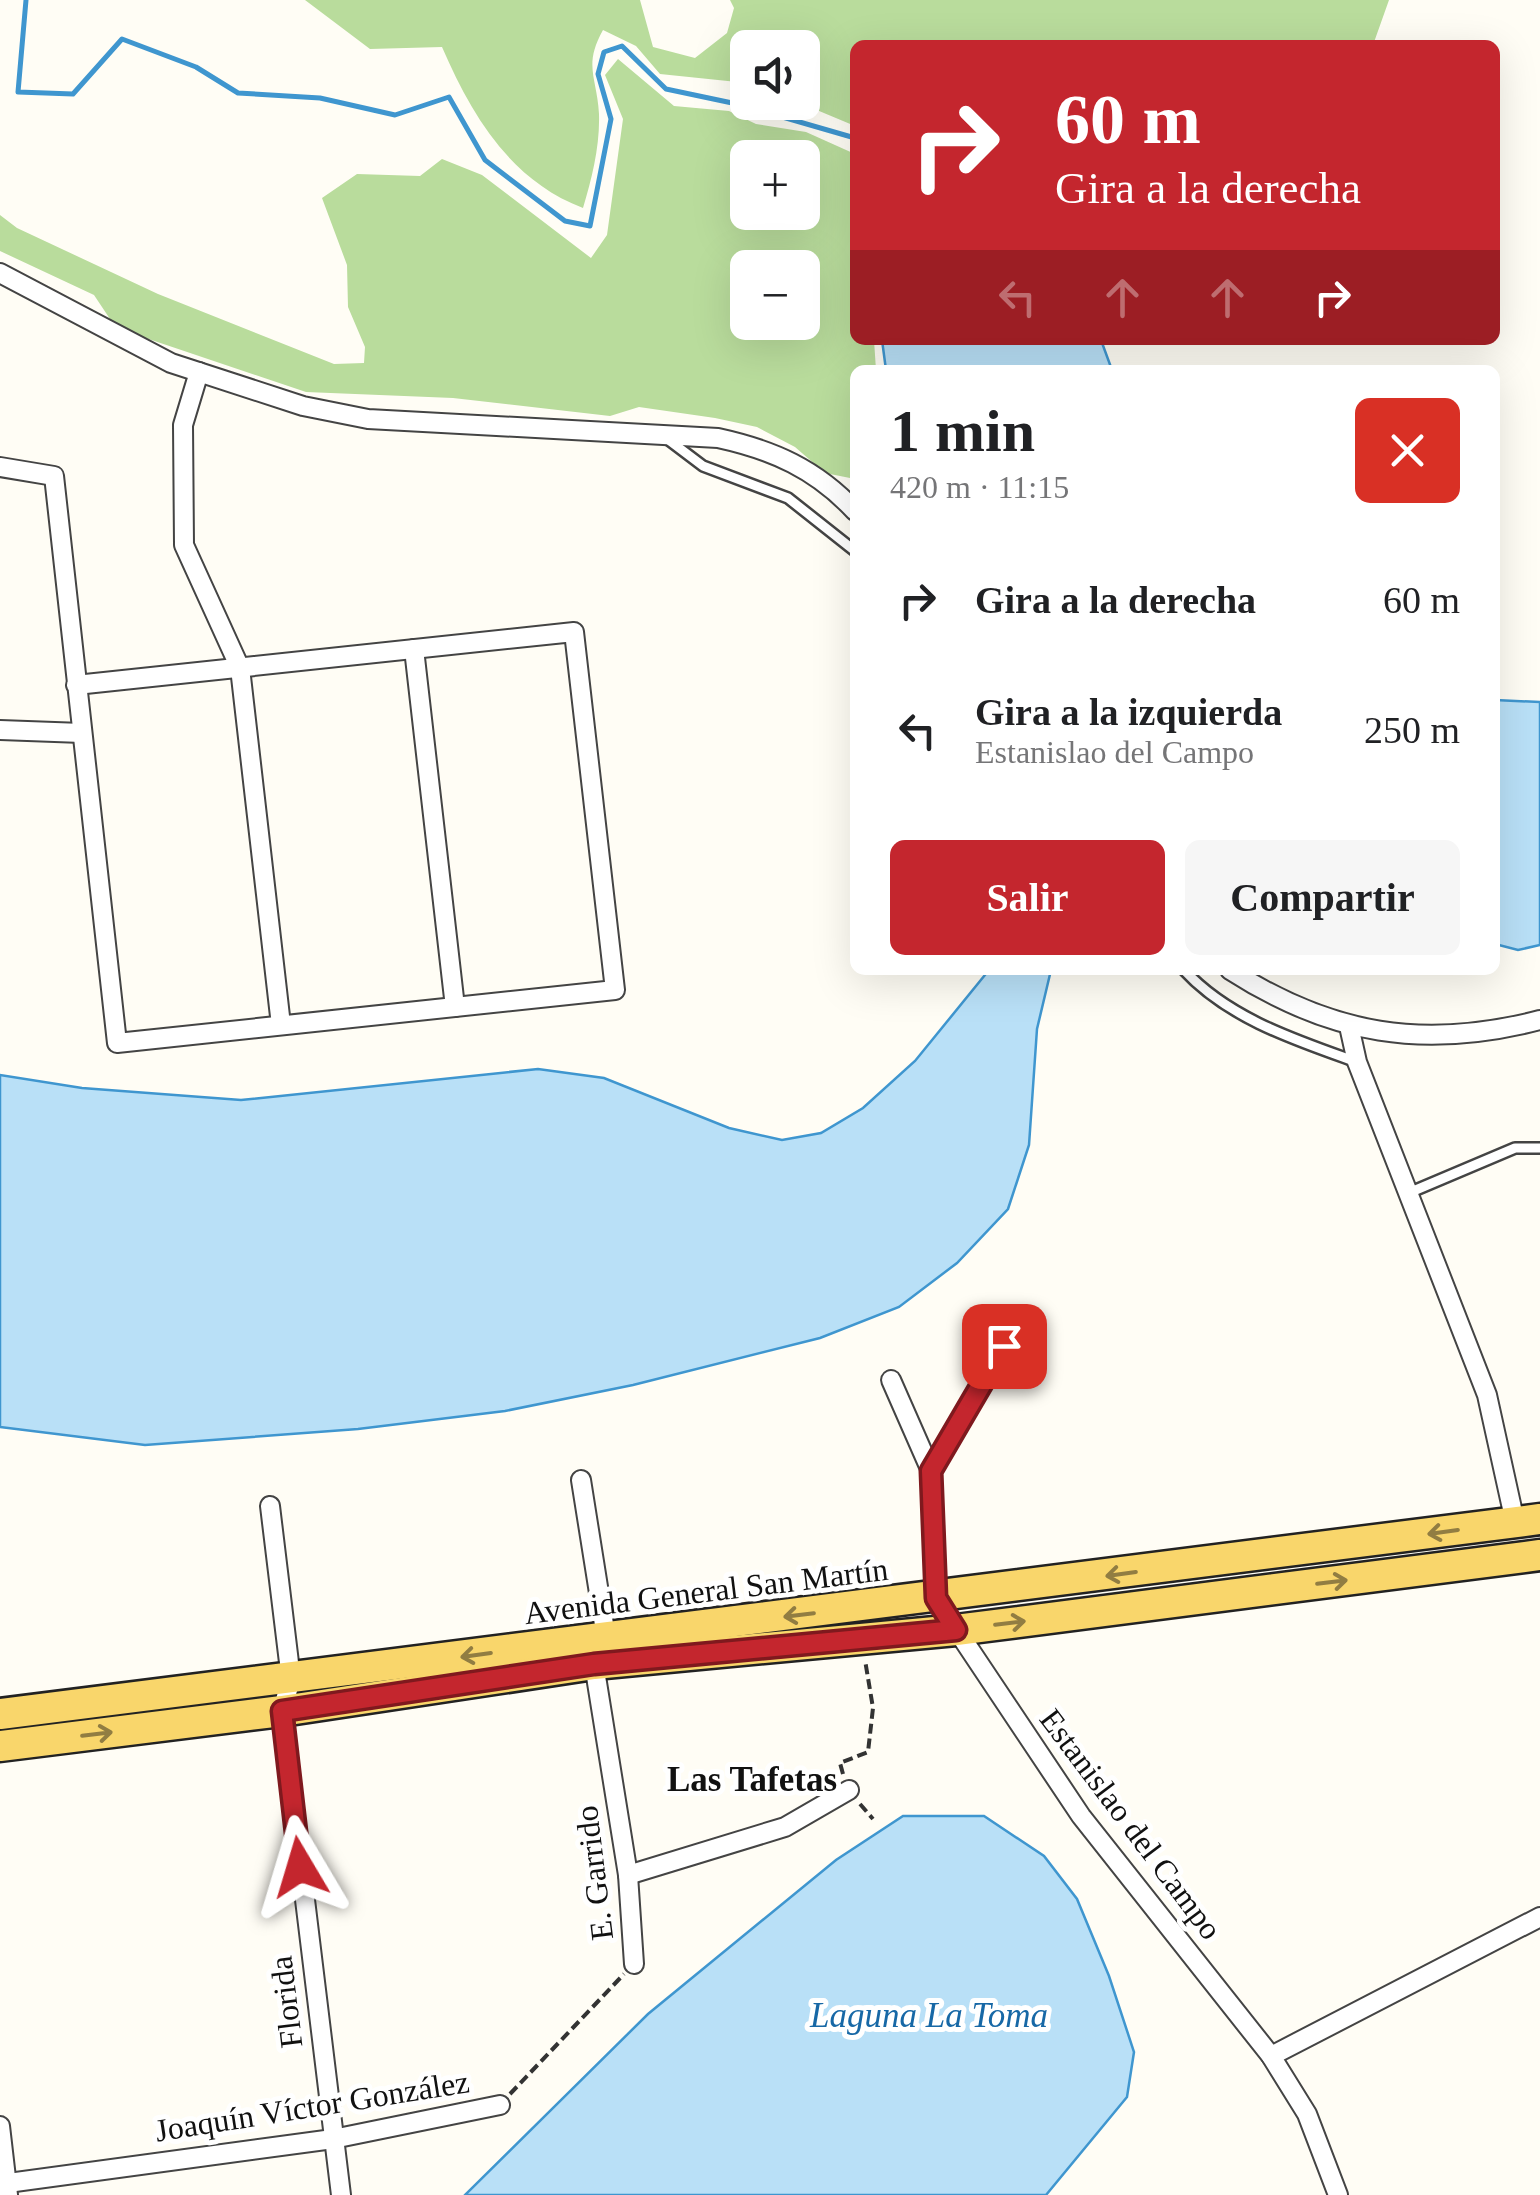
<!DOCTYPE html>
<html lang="es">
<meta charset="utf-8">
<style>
:root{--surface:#fff;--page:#f6f6f6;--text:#202124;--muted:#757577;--accent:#c4262e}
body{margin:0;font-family:"Times New Roman",serif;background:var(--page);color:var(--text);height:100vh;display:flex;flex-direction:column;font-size:38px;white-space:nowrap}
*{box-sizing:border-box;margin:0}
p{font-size:32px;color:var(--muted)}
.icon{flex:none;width:55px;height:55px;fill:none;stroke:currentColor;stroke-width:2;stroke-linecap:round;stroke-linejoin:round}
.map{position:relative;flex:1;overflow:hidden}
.panel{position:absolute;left:850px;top:365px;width:650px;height:610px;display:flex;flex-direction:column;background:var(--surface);border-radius:15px;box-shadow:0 10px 40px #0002}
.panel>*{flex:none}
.banner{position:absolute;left:850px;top:40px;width:650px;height:305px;border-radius:15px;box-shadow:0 10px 40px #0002;background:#c4262e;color:#fff;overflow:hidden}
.controls{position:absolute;left:730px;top:30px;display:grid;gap:20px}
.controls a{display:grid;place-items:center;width:90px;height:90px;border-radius:15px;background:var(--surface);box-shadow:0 10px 40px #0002;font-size:50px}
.pin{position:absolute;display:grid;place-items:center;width:85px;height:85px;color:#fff;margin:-42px;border-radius:20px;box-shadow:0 5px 15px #0006}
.me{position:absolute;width:110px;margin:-55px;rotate:353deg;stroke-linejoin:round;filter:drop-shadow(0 0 8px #0008)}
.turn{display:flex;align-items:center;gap:35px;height:210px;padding:0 40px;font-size:45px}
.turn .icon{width:130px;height:130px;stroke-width:2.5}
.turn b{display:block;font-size:70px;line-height:85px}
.lanes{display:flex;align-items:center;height:95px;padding:0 40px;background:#0003;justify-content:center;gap:50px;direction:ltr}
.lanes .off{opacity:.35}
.round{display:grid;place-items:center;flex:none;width:105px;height:105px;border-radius:15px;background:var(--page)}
.overview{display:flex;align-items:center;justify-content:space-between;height:170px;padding:0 40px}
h1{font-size:60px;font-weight:700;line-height:75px}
.action{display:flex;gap:20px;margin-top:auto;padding:20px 40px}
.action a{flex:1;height:115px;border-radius:15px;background:var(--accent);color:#fff;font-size:40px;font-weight:700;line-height:115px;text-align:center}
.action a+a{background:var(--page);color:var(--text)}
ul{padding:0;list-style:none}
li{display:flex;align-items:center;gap:30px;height:130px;padding:0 40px}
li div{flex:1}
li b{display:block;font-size:38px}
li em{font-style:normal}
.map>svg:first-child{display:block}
</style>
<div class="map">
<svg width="1540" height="2195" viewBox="0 0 1540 2195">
<rect width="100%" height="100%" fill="#fffdf5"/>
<!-- forest -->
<g fill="#b9dc9c" fill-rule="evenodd">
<path d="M 305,0 L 640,0 L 653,47 L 695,58 L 727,33 L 734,8 L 730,0 L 1389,0 L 1373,45 L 855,45 L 855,126 L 800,103 L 802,48 L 748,48 L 747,83 L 660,74 L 636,46 L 603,30 C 583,66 597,77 599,114 C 600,146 592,178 583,208 C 510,180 472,116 442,47 L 370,49 Z"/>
<path d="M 618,59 L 674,106 L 729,111 L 756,124 L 806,132 L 855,154 L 855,340 L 874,340 L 876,370 L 855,370 L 855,479 L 825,473 L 795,447 L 757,427 L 715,418 L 639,407 L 610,416 L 453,398 L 306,392 L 116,328 L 94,295 L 0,251 L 0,215 L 17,228 L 158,294 L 334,364 L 364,363 L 365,347 L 348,307 L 347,265 L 322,198 L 357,174 L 420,176 L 442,159 L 482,175 L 591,258 L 607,235 L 623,119 L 605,75 ZM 748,158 L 802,158 L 802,212 L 748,212 ZM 748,268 L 802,268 L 802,322 L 748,322 Z"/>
</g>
<!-- water -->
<g fill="#b9e0f7" stroke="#3f96cf" stroke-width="2.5">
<polygon points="882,340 1101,340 1112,370 886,370"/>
<polygon points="1495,700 1540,702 1540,945 1518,950 1495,944"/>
<polygon points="989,970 1051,970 1037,1029 1029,1145 1008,1209 957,1263 899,1307 820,1338 633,1385 505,1411 358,1429 145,1445 0,1427 0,1075 82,1088 241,1100 538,1069 604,1078 729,1128 782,1140 821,1133 863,1108 915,1061"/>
<polygon points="903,1816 984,1816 1044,1856 1077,1899 1109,1976 1134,2052 1127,2097 1046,2195 465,2195 648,2014 836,1860"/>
</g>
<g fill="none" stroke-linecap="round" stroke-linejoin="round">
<!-- stream -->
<polyline stroke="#3f96cf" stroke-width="5" points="26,0 18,92 73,94 122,39 196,67 238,93 320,98 395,115 449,97 485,160 565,221 590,226 611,119 598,74 604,52 622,46 666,89 737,104 855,138"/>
<defs>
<g id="service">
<polyline points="666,438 703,466 788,498 855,551"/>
<path d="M 1184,970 C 1228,1018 1295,1040 1354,1061"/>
<polyline points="1411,1192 1515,1148 1540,1148"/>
</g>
<g id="minor">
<path d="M 0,273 L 171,363 L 303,406 L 368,419 L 718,438 C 773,450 816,469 855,511"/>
<polyline points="199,372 183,425 184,545 240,668 281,1025"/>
<polyline points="0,467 54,476 117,1043 615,990 574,632 76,685"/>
<polyline points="414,649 455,1007"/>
<polyline points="0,730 82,733"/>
<path d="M 1230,970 C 1331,1035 1424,1050 1540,1020"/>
<polyline points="1349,1026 1357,1062 1487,1395 1515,1522"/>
<polyline points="1021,1315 931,1471 936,1599 1081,1816 1271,2056 1307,2114 1338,2195"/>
<polyline points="891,1380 931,1471"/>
<polyline points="581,1480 606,1637 594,1664 628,1875 634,1964"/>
<polyline points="270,1506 291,1679 282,1711 341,2195"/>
<polyline points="628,1875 785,1827 849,1790"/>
<polyline points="1271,2056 1540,1917"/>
<polyline points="0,2126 8,2195"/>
<polyline points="0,2184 333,2139 500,2105"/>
</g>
<g id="primary">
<polyline points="0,1714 1540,1519"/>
<polyline points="0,1746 282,1711 594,1664 956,1630 1540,1555"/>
</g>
</defs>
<!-- service casing -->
<use href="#service" stroke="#444" stroke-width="14"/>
<!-- minor casing -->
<use href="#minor" stroke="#444" stroke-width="22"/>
<!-- primary casing -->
<use href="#primary" stroke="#222" stroke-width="35"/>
<!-- path -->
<g stroke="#333" stroke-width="4" stroke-dasharray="10 5" stroke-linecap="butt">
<polyline points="843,1774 840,1763 868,1752 873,1708 865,1660"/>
<polyline points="860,1804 873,1819"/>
<polyline points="510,2094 624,1974"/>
</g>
<!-- service -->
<use href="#service" stroke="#fff" stroke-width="9"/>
<!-- minor -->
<use href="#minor" stroke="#fff" stroke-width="18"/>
<!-- primary -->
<use href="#primary" stroke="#f9d66b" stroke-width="30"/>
</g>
<!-- one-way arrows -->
<defs><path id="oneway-shaft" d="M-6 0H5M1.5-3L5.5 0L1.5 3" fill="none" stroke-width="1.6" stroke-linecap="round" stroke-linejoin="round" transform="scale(2.5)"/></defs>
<g stroke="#917d42">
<use href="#oneway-shaft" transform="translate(1443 1532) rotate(172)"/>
<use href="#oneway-shaft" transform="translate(1121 1574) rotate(172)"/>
<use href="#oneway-shaft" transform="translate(1332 1582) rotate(-7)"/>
<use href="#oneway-shaft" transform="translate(799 1615) rotate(173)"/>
<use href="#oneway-shaft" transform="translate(1010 1623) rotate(-7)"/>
<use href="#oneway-shaft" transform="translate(476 1655) rotate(172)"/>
<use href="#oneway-shaft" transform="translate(97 1734) rotate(-7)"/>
</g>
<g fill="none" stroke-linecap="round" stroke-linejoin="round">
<defs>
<polyline id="route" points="300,1867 282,1711 594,1664 956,1630 936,1598 931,1471 1004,1346"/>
</defs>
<!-- route casing -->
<use href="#route" stroke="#7f191e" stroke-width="25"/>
<!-- route -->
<use href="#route" stroke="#c4262e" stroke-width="18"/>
</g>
<g text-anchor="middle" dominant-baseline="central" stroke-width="10" stroke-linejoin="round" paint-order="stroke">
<!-- street labels -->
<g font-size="32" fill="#111" stroke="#fff">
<text transform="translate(706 1591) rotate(-7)">Avenida General San Martín</text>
<text transform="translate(1131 1824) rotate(53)">Estanislao del Campo</text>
<text transform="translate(594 1873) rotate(-97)">E. Garrido</text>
<text transform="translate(286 2002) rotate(-97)">Florida</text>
<text transform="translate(312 2106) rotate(-9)">Joaquín Víctor González</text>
</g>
<!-- neighbourhood labels -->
<g font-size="35" font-weight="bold" fill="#111" stroke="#fff">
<text x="752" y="1779">Las Tafetas</text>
</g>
<!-- water labels -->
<g font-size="35" font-style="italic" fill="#1768a6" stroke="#fff">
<text x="929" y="2015">Laguna La Toma</text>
</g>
</g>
</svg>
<div class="controls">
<a><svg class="icon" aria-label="sound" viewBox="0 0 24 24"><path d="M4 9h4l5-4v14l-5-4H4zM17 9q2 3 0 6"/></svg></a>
<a>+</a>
<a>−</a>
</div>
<div class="pin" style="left:1004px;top:1346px;background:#d93025"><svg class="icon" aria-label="arrive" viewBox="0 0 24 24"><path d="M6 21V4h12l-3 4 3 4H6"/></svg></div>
<svg class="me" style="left:300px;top:1867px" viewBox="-20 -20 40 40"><path d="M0-17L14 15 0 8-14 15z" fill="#c4262e" stroke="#fff" stroke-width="4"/></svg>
<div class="banner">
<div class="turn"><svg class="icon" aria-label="right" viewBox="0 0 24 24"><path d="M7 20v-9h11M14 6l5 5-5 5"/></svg><div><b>60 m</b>Gira a la derecha</div></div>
<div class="lanes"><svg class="icon off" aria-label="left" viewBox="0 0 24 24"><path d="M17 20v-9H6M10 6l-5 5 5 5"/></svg><svg class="icon off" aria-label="ahead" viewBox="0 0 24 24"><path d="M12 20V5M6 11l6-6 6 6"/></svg><svg class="icon off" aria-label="ahead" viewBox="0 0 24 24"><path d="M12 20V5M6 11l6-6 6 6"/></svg><svg class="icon" aria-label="right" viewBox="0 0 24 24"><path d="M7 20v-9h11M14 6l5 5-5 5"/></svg></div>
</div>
<section class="panel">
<div class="overview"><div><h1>1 min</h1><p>420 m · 11:15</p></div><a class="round" style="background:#d93025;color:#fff"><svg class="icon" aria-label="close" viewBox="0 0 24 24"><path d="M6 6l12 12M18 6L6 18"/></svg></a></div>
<ul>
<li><svg class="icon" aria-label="right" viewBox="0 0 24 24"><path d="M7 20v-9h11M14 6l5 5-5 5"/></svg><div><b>Gira a la derecha</b></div><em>60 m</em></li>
<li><svg class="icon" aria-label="left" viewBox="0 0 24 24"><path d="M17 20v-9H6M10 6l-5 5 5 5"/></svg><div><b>Gira a la izquierda</b><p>Estanislao del Campo</p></div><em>250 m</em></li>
</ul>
<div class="action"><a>Salir</a><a>Compartir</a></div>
</section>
</div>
